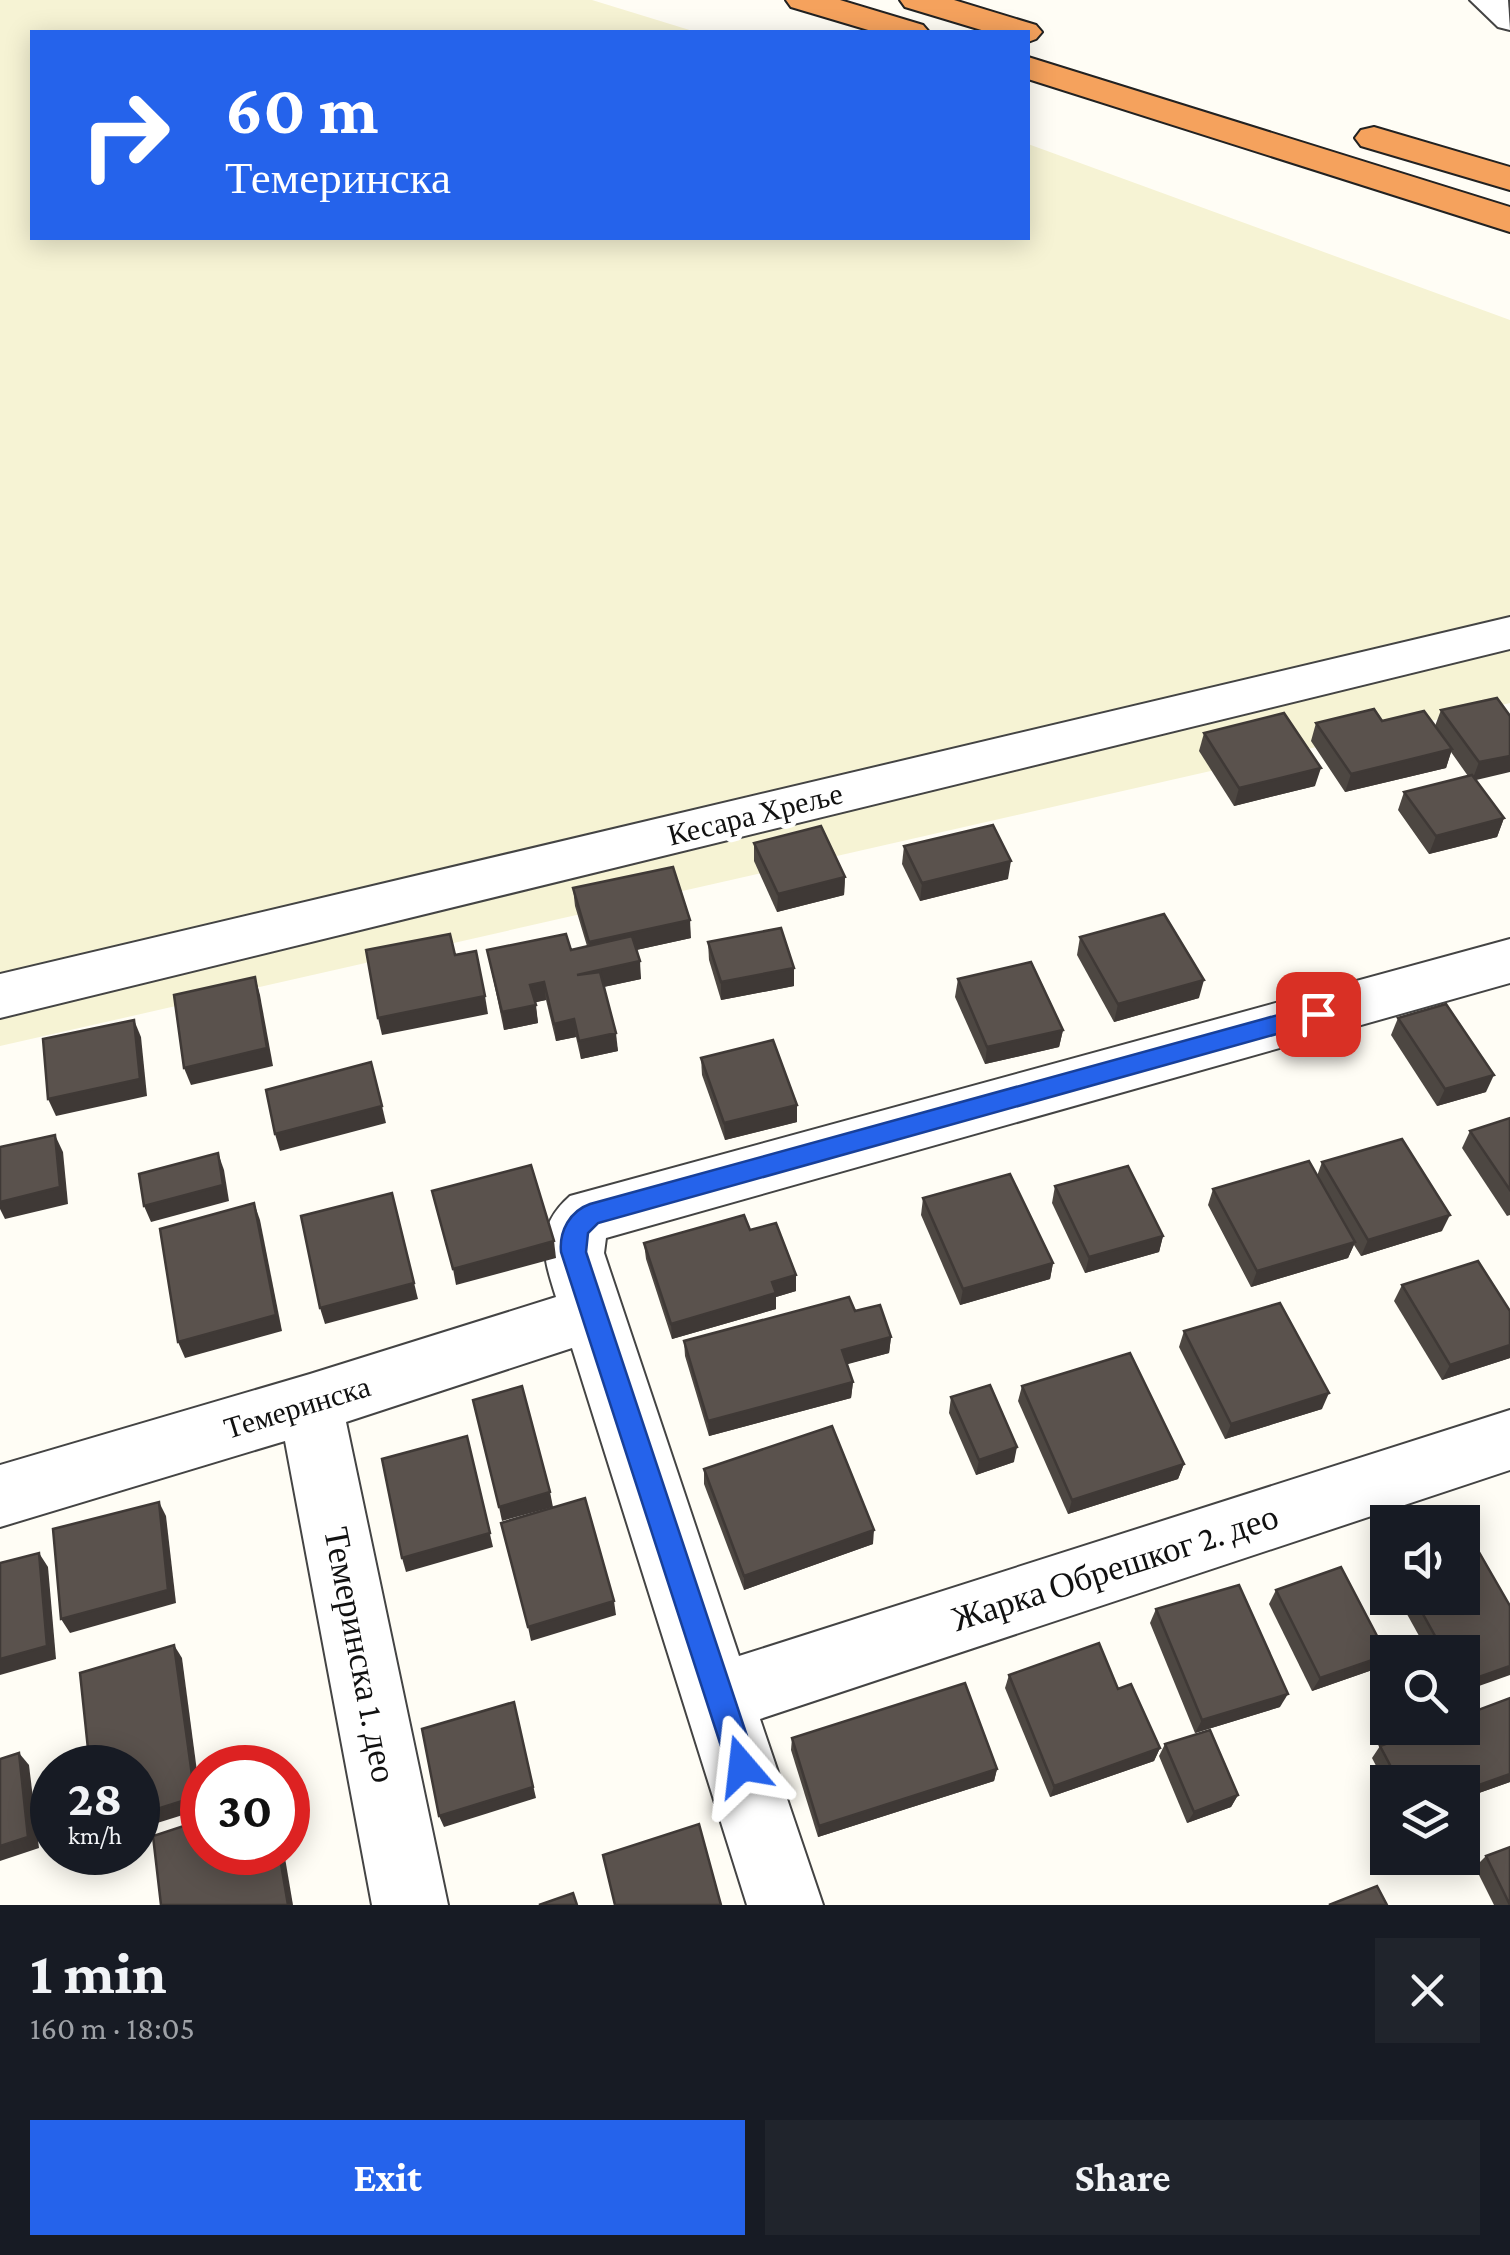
<!DOCTYPE html>
<meta charset="utf-8">
<style>
:root{--surface:#171b24;--page:#20242c;--text:#f1f3f6;--muted:#9ea1a6;--accent:#2563eb}
body{margin:0;font-family:"Crimson Pro",serif;background:var(--page);color:var(--text);height:100vh;display:flex;flex-direction:column;font-size:38px;white-space:nowrap}
*{box-sizing:border-box;margin:0}
p{font-size:32px;color:var(--muted)}
.icon{flex:none;width:55px;height:55px;fill:none;stroke:currentColor;stroke-width:2;stroke-linecap:round;stroke-linejoin:round}
.map{position:relative;height:1905px;overflow:hidden}
.panel{display:flex;flex-direction:column;background:var(--surface);flex:1}
.panel>*{flex:none}
.guide{position:absolute;left:30px;top:30px;width:1000px;height:210px;border-radius:0px;box-shadow:0 5px 25px #0003;background:#2563eb;color:#fff;overflow:hidden}
.fabs{position:absolute;left:1370px;top:1505px;display:grid;gap:20px}
.fabs a{display:grid;place-items:center;width:110px;height:110px;border-radius:0px;background:var(--surface);box-shadow:0 5px 25px #0003;font-size:50px}
.speed{position:absolute;left:30px;top:1745px;display:flex;gap:20px;font-size:50px;font-weight:700;text-align:center}
.speed>*{display:grid;place-content:center;width:130px;height:130px;border-radius:50%;background:var(--surface);box-shadow:0 5px 25px #0003;line-height:1}
.speed small{font-size:25px;font-weight:400}
.speed .limit{border:15px solid #d22;background:#fff;color:#111}
.pin{position:absolute;display:grid;place-items:center;width:85px;height:85px;color:#fff;margin:-42px;border-radius:20px;box-shadow:0 5px 15px #0006}
.me{position:absolute;width:110px;margin:-55px;rotate:343deg;stroke-linejoin:round;filter:drop-shadow(0 0 8px #0008)}
.turn{display:flex;align-items:center;gap:35px;height:210px;padding:0 30px;font-size:45px}
.turn .icon{width:130px;height:130px;stroke-width:2.5}
.turn b{display:block;font-size:70px;line-height:85px}
.round{display:grid;place-items:center;flex:none;width:105px;height:105px;border-radius:0px;background:var(--page)}
.head{display:flex;align-items:center;justify-content:space-between;height:170px;padding:0 30px}
h1{font-size:60px;font-weight:700;line-height:75px}
.button{display:flex;gap:20px;margin-top:auto;padding:20px 30px}
.button a{flex:1;height:115px;border-radius:0px;background:var(--accent);color:#fff;font-size:40px;font-weight:700;line-height:115px;text-align:center}
.button a+a{background:var(--page);color:var(--text)}
.map>svg:first-child{display:block}
</style>
<div class="map">
<svg width="1510" height="1905" viewBox="0 0 1510 1905">
<rect width="100%" height="100%" fill="#fffdf5"/>
<!-- farmland -->
<polygon fill="#f6f3d4" points="0,0 592,0 696,32 32,32 32,238 1028,238 1028,144 1510,320 1510,703 0,1046"/>
<g fill="none" stroke-linecap="round" stroke-linejoin="round">
<defs>
<g id="street">
<polygon points="1470,0 1508,0 1510,30 1498,27"/>
<polygon points="1510,617 1510,649 0,1018 0,974"/>
<path d="M 1510,939 L 1510,983 L 606,1238 L 604,1253 L 739,1656 L 1510,1410 L 1510,1470 L 760,1719 L 823,1905 L 747,1905 L 572,1348 L 346,1422 L 448,1905 L 372,1905 L 285,1441 L 0,1527 L 0,1465 L 310,1374 L 556,1297 C 543,1256 534,1228 570,1196 Z"/>
</g>
<g id="highway">
<polygon points="786,0 840,0 923,25 929,32 875,32 791,7"/>
<polygon points="900,0 954,0 1036,25 1042,32 1036,39 1028,42 1028,32 988,32 905,7"/>
<polygon points="1028,57 1510,207 1510,232 1028,79"/>
<polygon points="1374,127 1510,167 1510,190 1361,146 1355,138 1361,130"/>
</g>
</defs>
<!-- street casing -->
<use href="#street" stroke="#444" stroke-width="4"/>
<!-- highway casing -->
<use href="#highway" stroke="#222" stroke-width="4"/>
<!-- street -->
<use href="#street" fill="#fff" fill-rule="evenodd"/>
<!-- highway -->
<use href="#highway" fill="#f5a25d" fill-rule="evenodd"/>
</g>
<!-- wall -->
<g fill="#4d4742">
<polygon points="1497,698 1475,780 1504,818 1497,837 1429,854 1398,810 1404,792 1468,776 1451,752 1446,768 1345,792 1311,741 1316,723 1382,721 1435,726 1441,710"/>
<polygon points="1204,733 1315,786 1234,806 1199,751"/>
<polygon points="754,843 845,877 844,895 777,912 754,861"/>
<polygon points="904,846 1008,879 920,901 902,864"/>
<polygon points="573,888 691,938 636,950 641,979 604,987 618,1051 581,1059 576,1037 556,1041 546,1000 535,1002 538,1023 504,1030 487,950 571,950 587,946 575,906"/>
<polygon points="1080,937 1199,998 1114,1022 1077,955"/>
<polygon points="708,942 794,968 794,986 721,1000 709,960"/>
<polygon points="958,979 1063,1030 1059,1047 985,1064 955,997"/>
<polygon points="1398,1018 1486,1092 1437,1106 1391,1035"/>
<polygon points="701,1058 797,1122 725,1140 702,1075"/>
<polygon points="1510,1118 1510,1215 1507,1216 1462,1148 1470,1131"/>
<polygon points="1322,1162 1442,1231 1361,1256 1354,1245 1348,1258 1251,1287 1208,1205 1213,1189 1317,1176"/>
<polygon points="1055,1186 1163,1236 1159,1252 1085,1273 1052,1203"/>
<polygon points="923,1198 1053,1263 1050,1279 960,1305 921,1215"/>
<polygon points="644,1243 796,1291 776,1297 776,1309 672,1339 646,1259"/>
<polygon points="1402,1285 1510,1311 1510,1358 1442,1380 1394,1301"/>
<polygon points="855,1311 891,1337 889,1353 846,1364 853,1382 851,1398 709,1436 685,1356 684,1341"/>
<polygon points="1184,1331 1322,1409 1225,1439 1179,1347"/>
<polygon points="1022,1386 1184,1464 1178,1479 1068,1514 1018,1401"/>
<polygon points="951,1397 1014,1462 976,1475 949,1413"/>
<polygon points="704,1469 873,1544 744,1590 704,1484"/>
<polygon points="1276,1590 1387,1655 1378,1668 1312,1691 1269,1604"/>
<polygon points="1398,1598 1462,1598 1462,1652 1428,1652"/>
<polygon points="1156,1609 1280,1707 1195,1733 1150,1623"/>
<polygon points="1009,1675 1118,1689 1160,1748 1154,1761 1050,1797 1005,1688"/>
<polygon points="792,1738 997,1769 994,1781 818,1837 791,1750"/>
<polygon points="1165,1744 1238,1795 1231,1807 1187,1823 1159,1756"/>
<polygon points="1380,1746 1510,1782 1462,1799 1462,1782 1388,1782 1388,1789 1372,1758"/>
<polygon points="1486,1856 1510,1905 1494,1905 1475,1867"/>
</g>
<!-- shaded-wall -->
<g fill="#3f3936">
<polygon points="1452,749 1446,768 1345,792 1351,774"/>
<polygon points="1510,756 1510,772 1472,781 1479,762"/>
<polygon points="1321,768 1315,786 1234,806 1239,788"/>
<polygon points="1504,818 1497,837 1429,854 1436,836"/>
<polygon points="1011,861 1008,879 920,901 922,883"/>
<polygon points="845,877 844,895 777,912 778,894"/>
<polygon points="690,920 691,938 591,960 589,942"/>
<polygon points="640,961 641,979 579,992 577,975"/>
<polygon points="794,968 794,986 721,1000 721,982"/>
<polygon points="255,977 260,995 273,1066 191,1085 184,1068"/>
<polygon points="1204,980 1199,998 1114,1022 1118,1004"/>
<polygon points="544,982 546,1000 533,1003 530,985"/>
<polygon points="485,996 488,1014 382,1035 378,1018"/>
<polygon points="536,1005 538,1023 504,1030 502,1012"/>
<polygon points="574,1019 576,1037 556,1041 554,1024"/>
<polygon points="134,1020 141,1037 147,1096 56,1116 48,1099"/>
<polygon points="1063,1030 1059,1047 985,1064 987,1047"/>
<polygon points="616,1033 618,1051 581,1059 579,1041"/>
<polygon points="1494,1075 1486,1092 1437,1106 1445,1089"/>
<polygon points="797,1105 797,1122 725,1140 724,1123"/>
<polygon points="382,1106 386,1123 280,1151 275,1134"/>
<polygon points="55,1135 63,1152 68,1204 5,1219 0,1209 0,1202"/>
<polygon points="218,1153 224,1170 229,1201 151,1222 144,1206"/>
<polygon points="254,1203 260,1220 282,1331 185,1358 178,1342"/>
<polygon points="396,1209 418,1299 325,1324 320,1308"/>
<polygon points="1450,1215 1442,1231 1361,1256 1368,1240"/>
<polygon points="1163,1236 1159,1252 1085,1273 1089,1257"/>
<polygon points="554,1241 556,1258 456,1285 453,1269"/>
<polygon points="1355,1242 1348,1258 1251,1287 1257,1271"/>
<polygon points="1053,1263 1050,1279 960,1305 963,1289"/>
<polygon points="796,1275 796,1291 776,1297 776,1309 672,1339 671,1324 772,1282"/>
<polygon points="891,1337 889,1353 841,1366 842,1350"/>
<polygon points="1510,1345 1510,1358 1442,1380 1450,1365"/>
<polygon points="853,1382 851,1398 709,1436 708,1421"/>
<polygon points="1329,1393 1322,1409 1225,1439 1231,1424"/>
<polygon points="467,1436 493,1547 406,1572 402,1558"/>
<polygon points="1017,1447 1014,1462 976,1475 979,1460"/>
<polygon points="1184,1464 1178,1479 1068,1514 1072,1500"/>
<polygon points="550,1492 553,1507 502,1521 499,1507"/>
<polygon points="159,1502 166,1516 176,1603 70,1633 61,1619"/>
<polygon points="874,1530 873,1544 744,1590 744,1576"/>
<polygon points="39,1553 48,1567 56,1659 0,1675 0,1659"/>
<polygon points="614,1601 616,1615 531,1641 528,1627"/>
<polygon points="174,1645 182,1658 202,1809 138,1829 138,1815"/>
<polygon points="1387,1655 1378,1668 1312,1691 1320,1678"/>
<polygon points="1510,1666 1510,1675 1462,1692 1462,1683"/>
<polygon points="1288,1694 1280,1707 1195,1733 1202,1720"/>
<polygon points="514,1702 536,1798 444,1827 439,1816"/>
<polygon points="1160,1748 1154,1761 1050,1797 1054,1786"/>
<polygon points="19,1753 29,1765 39,1848 0,1861 0,1846"/>
<polygon points="997,1769 994,1781 818,1837 819,1826"/>
<polygon points="1510,1774 1510,1782 1462,1799 1462,1791"/>
<polygon points="1238,1795 1231,1807 1187,1823 1194,1812"/>
<polygon points="279,1852 284,1852 293,1905 288,1905"/>
</g>
<!-- building -->
<g fill="#5a524d" stroke="#3f3936" stroke-width="2.5">
<polygon points="1497,698 1510,716 1510,756 1479,762 1441,710"/>
<polygon points="1374,709 1382,721 1424,711 1452,749 1351,774 1316,723"/>
<polygon points="1284,713 1321,768 1239,788 1204,733"/>
<polygon points="1472,775 1504,818 1436,836 1404,792"/>
<polygon points="993,825 1011,861 922,883 904,846"/>
<polygon points="821,826 845,877 778,894 754,843"/>
<polygon points="673,867 690,920 589,942 573,888"/>
<polygon points="1164,914 1204,980 1118,1004 1080,937"/>
<polygon points="781,928 794,968 721,982 708,942"/>
<polygon points="450,934 455,955 476,951 485,996 378,1018 366,950"/>
<polygon points="566,934 571,950 632,936 640,961 577,975 600,972 616,1033 579,1041 574,1019 554,1024 544,982 530,985 536,1005 502,1012 487,950"/>
<polygon points="1031,962 1063,1030 987,1047 958,979"/>
<polygon points="255,977 267,1048 184,1068 174,995"/>
<polygon points="1446,1004 1494,1075 1445,1089 1398,1018"/>
<polygon points="134,1020 140,1079 48,1099 43,1039"/>
<polygon points="773,1040 797,1105 724,1123 701,1058"/>
<polygon points="371,1062 382,1106 275,1134 266,1090"/>
<polygon points="1510,1118 1510,1190 1470,1131"/>
<polygon points="55,1135 60,1187 0,1202 0,1147"/>
<polygon points="1402,1139 1450,1215 1368,1240 1322,1162"/>
<polygon points="218,1153 223,1185 144,1206 139,1174"/>
<polygon points="1309,1161 1355,1242 1257,1271 1213,1189"/>
<polygon points="531,1165 554,1241 453,1269 432,1191"/>
<polygon points="1128,1166 1163,1236 1089,1257 1055,1186"/>
<polygon points="1010,1174 1053,1263 963,1289 923,1198"/>
<polygon points="392,1193 414,1283 320,1308 301,1216"/>
<polygon points="254,1203 276,1315 178,1342 160,1229"/>
<polygon points="744,1215 750,1230 776,1223 796,1275 772,1282 776,1293 671,1324 644,1243"/>
<polygon points="1478,1261 1510,1311 1510,1345 1450,1365 1402,1285"/>
<polygon points="849,1297 855,1311 880,1305 891,1337 842,1350 853,1382 708,1421 684,1341"/>
<polygon points="1280,1303 1329,1393 1231,1424 1184,1331"/>
<polygon points="1130,1353 1184,1464 1072,1500 1022,1386"/>
<polygon points="990,1385 1017,1447 979,1460 951,1397"/>
<polygon points="522,1386 550,1492 499,1507 473,1400"/>
<polygon points="832,1426 874,1530 744,1576 704,1469"/>
<polygon points="467,1436 490,1533 402,1558 382,1459"/>
<polygon points="585,1498 614,1601 528,1627 501,1523"/>
<polygon points="159,1502 168,1590 61,1619 53,1529"/>
<polygon points="1472,1540 1510,1606 1510,1666 1462,1683 1462,1652 1444,1652 1414,1598 1462,1598 1462,1543"/>
<polygon points="39,1553 47,1646 0,1659 0,1563"/>
<polygon points="1341,1567 1387,1655 1320,1678 1276,1590"/>
<polygon points="1239,1585 1288,1694 1202,1720 1156,1609"/>
<polygon points="1099,1643 1118,1689 1131,1684 1160,1748 1054,1786 1009,1675"/>
<polygon points="174,1645 195,1797 138,1815 138,1768 90,1768 80,1673"/>
<polygon points="965,1683 997,1769 819,1826 792,1738"/>
<polygon points="1510,1698 1510,1774 1462,1791 1462,1782 1399,1782 1380,1746 1430,1728 1462,1728 1462,1716"/>
<polygon points="514,1702 533,1787 439,1816 422,1729"/>
<polygon points="1210,1730 1238,1795 1194,1812 1165,1744"/>
<polygon points="19,1753 28,1837 0,1846 0,1759"/>
<polygon points="202,1820 202,1852 279,1852 288,1905 161,1905 153,1836"/>
<polygon points="699,1824 721,1905 615,1905 603,1855"/>
<polygon points="1510,1847 1510,1905 1486,1856"/>
<polygon points="1377,1886 1387,1905 1329,1905"/>
<polygon points="573,1893 577,1905 539,1905"/>
</g>
<!-- route -->
<path fill="#2563eb" stroke="#184099" stroke-width="2.5" d="M 1318,1004 L 1327,1007 L 1330,1014 L 1327,1020 L 598,1223 L 588,1233 L 586,1252 L 757,1766 L 753,1777 L 742,1782 L 731,1777 L 561,1252 C 559,1231 570,1211 590,1204 Z"/>
<g text-anchor="middle" dominant-baseline="central" stroke-width="10" stroke-linejoin="round" paint-order="stroke">
<!-- street labels -->
<g font-size="30" fill="#111" stroke="#fff">
<text transform="translate(755 814) rotate(-14)">Кесара Хреље</text>
<text transform="translate(297 1407) rotate(-17)">Темеринска</text>
</g>
<!-- near-street labels -->
<g font-size="35" fill="#111" stroke="#fff">
<text transform="translate(1115 1568) rotate(-18)">Жарка Обрешког 2. део</text>
<text transform="translate(360 1655) rotate(79)">Темеринска 1. део</text>
</g>
</g>
</svg>
<div class="fabs">
<a><svg class="icon" aria-label="sound" viewBox="0 0 24 24"><path d="M4 9h4l5-4v14l-5-4H4zM17 9q2 3 0 6"/></svg></a>
<a><svg class="icon" aria-label="search" viewBox="0 0 24 24"><circle cx="10" cy="10" r="6"/><path d="M15 15l6 6"/></svg></a>
<a><svg class="icon" aria-label="layers" viewBox="0 0 24 24"><path d="M12 4l9 5-9 5-9-5zM3 14l9 5 9-5"/></svg></a>
</div>
<div class="speed"><div>28<small>km/h</small></div><div class="limit">30</div></div>
<div class="pin" style="left:1318px;top:1014px;background:#d93025"><svg class="icon" aria-label="arrive" viewBox="0 0 24 24"><path d="M6 21V4h12l-3 4 3 4H6"/></svg></div>
<svg class="me" style="left:742px;top:1766px" viewBox="-20 -20 40 40"><path d="M0-17L14 15 0 8-14 15z" fill="#2563eb" stroke="#fff" stroke-width="4"/></svg>
<div class="guide">
<div class="turn"><svg class="icon" aria-label="right" viewBox="0 0 24 24"><path d="M7 20v-9h11M14 6l5 5-5 5"/></svg><div><b>60 m</b>Темеринска</div></div>
</div>
</div>
<section class="panel">
<div class="head"><div><h1>1 min</h1><p>160 m · 18:05</p></div><a class="round"><svg class="icon" aria-label="close" viewBox="0 0 24 24"><path d="M6 6l12 12M18 6L6 18"/></svg></a></div>
<div class="button"><a>Exit</a><a>Share</a></div>
</section>
